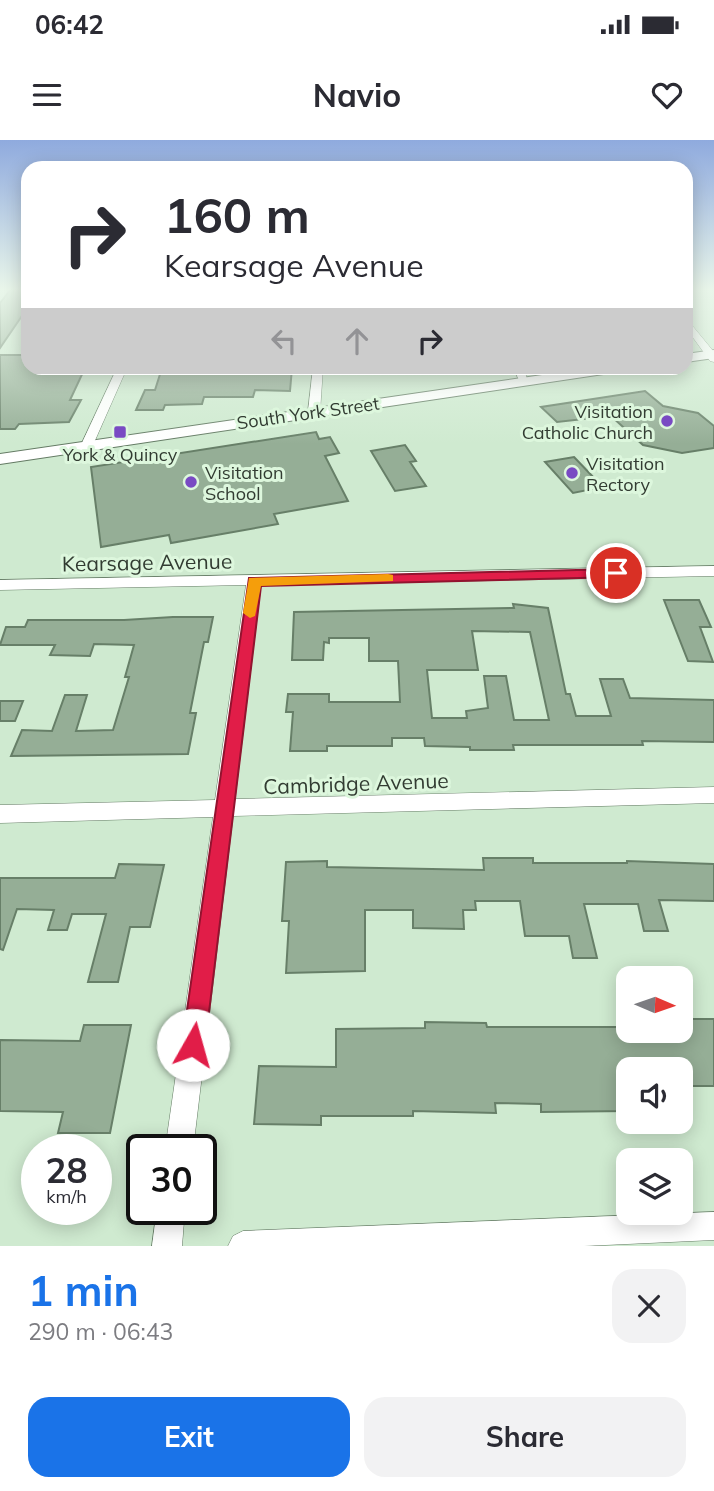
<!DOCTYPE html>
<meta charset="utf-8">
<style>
:root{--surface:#fff;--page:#f2f2f3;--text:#2b2b33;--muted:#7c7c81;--accent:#1a73e8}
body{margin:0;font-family:Mulish,sans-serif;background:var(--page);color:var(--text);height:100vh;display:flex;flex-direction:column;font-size:26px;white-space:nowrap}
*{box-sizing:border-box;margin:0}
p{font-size:23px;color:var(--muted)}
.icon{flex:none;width:38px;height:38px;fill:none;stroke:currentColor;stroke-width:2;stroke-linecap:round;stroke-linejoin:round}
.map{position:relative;height:1106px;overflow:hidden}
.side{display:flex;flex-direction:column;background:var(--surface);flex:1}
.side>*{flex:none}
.guide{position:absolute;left:21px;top:21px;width:672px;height:214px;border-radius:21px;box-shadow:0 4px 18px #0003;background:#fff;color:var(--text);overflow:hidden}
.needle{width:46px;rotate:92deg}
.controls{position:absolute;left:616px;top:826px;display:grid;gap:14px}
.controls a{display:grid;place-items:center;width:77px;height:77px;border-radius:14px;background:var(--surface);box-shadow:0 4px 18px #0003;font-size:35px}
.speed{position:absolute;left:21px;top:994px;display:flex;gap:14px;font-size:35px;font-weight:700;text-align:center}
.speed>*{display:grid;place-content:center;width:91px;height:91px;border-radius:50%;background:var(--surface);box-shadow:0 4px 18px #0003;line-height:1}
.speed small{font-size:18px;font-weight:400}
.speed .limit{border:4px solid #111;border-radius:10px;background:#fff;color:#111}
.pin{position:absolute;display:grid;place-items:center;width:60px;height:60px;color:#fff;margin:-30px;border:4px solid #fff;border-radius:50%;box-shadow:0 2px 7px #0007}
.me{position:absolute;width:77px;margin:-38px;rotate:7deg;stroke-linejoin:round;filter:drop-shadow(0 0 5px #0008)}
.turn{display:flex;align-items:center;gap:24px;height:147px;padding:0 28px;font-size:32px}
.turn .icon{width:91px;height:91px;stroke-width:2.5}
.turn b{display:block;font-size:49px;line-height:60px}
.lanes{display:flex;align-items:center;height:66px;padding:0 28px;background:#0003;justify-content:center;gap:35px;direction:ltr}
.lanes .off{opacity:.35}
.round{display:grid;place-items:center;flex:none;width:74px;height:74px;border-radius:21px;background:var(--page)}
.head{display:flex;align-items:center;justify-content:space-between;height:119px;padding:0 28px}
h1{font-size:42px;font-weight:700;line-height:52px;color:var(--accent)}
.button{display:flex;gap:14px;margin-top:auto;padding:14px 28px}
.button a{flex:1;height:80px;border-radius:21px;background:var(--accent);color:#fff;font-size:28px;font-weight:700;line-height:80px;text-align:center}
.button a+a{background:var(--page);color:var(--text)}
.status{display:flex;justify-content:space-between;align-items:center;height:49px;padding:0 35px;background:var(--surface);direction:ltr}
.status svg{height:19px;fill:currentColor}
header{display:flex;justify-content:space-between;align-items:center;height:91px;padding:0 28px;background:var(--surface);font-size:32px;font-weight:700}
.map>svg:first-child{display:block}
</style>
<div class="status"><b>06:42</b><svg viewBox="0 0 49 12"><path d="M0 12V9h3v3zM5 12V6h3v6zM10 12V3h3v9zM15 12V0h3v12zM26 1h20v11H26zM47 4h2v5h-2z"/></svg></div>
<header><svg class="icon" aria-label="menu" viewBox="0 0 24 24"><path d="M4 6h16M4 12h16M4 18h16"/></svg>Navio<svg class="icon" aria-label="heart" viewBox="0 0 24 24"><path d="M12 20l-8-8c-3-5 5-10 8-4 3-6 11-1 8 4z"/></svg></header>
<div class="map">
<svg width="714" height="1106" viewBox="0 0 714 1106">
<rect width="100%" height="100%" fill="#cfead0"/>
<!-- building -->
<g fill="#95ae96" stroke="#677f68" stroke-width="2" fill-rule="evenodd">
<polygon points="11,149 28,149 28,167 0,208 0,163"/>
<polygon points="0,215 28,215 28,228 85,228 70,260 81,260 69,282 19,284 15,289 0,289"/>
<polygon points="162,228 292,228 290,251 255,250 253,257 204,257 202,264 165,265 163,270 136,270 145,250 155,250"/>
<polygon points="645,251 663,266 698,273 714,286 714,308 682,313 643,305 611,276 557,282 541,267"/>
<polygon points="316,292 319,299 330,297 339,313 325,316 348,361 274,374 278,384 171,403 169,395 101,407 91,327"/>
<polygon points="405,305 416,321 410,322 426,346 395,351 371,311"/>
<polygon points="574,317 595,339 590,340 598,348 573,353 545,322"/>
<polygon points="664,460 699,460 711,487 700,487 713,522 688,521"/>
<path d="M 513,464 L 548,468 L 566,554 L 570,554 L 576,576 L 611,576 L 600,539 L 623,539 L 630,558 L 714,560 L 714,602 L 642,601 L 643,605 L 513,605 L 514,610 L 470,610 L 470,607 L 425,606 L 424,598 L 392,598 L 392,606 L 327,606 L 327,611 L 290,611 L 293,572 L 286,572 L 288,554 L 329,554 L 329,562 L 400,562 L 398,521 L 369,521 L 369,498 L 329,498 L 329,503 L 324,502 L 323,520 L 292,520 L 294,472 L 514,468 ZM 472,491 L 530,492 L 549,580 L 514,580 L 506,536 L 484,536 L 488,568 L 466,571 L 467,578 L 432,578 L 427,530 L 478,530 Z"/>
<polygon points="173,477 213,477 208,502 204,502 190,573 196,573 188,614 11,616 22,590 52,591 65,555 87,555 76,591 113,590 129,537 125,537 134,505 94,504 90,516 50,515 55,505 0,505 6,487 25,487 28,480 124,480"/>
<polygon points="0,561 23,561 15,581 0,581"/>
<polygon points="483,718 533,718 533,723 627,723 627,721 714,724 714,761 659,760 668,791 644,791 638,764 584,764 597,818 573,818 569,796 525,796 520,761 475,761 476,770 463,770 464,789 413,788 413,770 365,770 365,831 286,833 289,781 282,781 286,722 327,721 327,727 484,730"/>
<polygon points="119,724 164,725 150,787 130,787 118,842 88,842 106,774 72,774 67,790 48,790 54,770 17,769 3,810 0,809 0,738 115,738"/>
<polygon points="681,879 714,879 714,946 688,946 683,929 628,929 628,971 541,972 541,964 495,963 496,973 413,971 413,976 321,976 321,985 254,984 259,926 336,927 336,889 425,888 425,882 486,883 487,887 628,887 628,891 681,891"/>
<polygon points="84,885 131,885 110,993 58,993 63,972 0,971 0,900 80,901"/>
</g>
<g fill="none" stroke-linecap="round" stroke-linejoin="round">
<defs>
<g id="minor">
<polygon points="686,178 714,212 714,222 710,221 686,188"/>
<polygon points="117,228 127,228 93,305 83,308 81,305"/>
<polygon points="313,228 323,228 320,272 314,275 308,272"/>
<polygon points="514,228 524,228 528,243 520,243"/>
<polygon points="714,426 714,436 261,445 235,659 714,647 714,663 233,676 193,1010 165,1010 213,677 0,683 0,665 215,660 246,445 0,450 0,440"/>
<polygon points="157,1069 185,1069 182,1106 152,1106"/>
<polygon points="714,1072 714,1100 584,1106 228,1106 233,1096 243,1091"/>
</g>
<g id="secondary">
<polygon points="714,210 714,218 686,222 686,214"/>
<polygon points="590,228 624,228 617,232 0,324 0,314"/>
</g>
</defs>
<!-- minor casing -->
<use href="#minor" stroke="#647b64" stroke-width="1"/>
<!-- secondary casing -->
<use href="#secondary" stroke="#647b64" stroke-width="2"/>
<!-- minor -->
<use href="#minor" fill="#fff" fill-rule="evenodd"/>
<!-- secondary -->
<use href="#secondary" fill="#fff" fill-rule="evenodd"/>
</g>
<!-- sky -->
<linearGradient id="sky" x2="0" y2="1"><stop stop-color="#8faade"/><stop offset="0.49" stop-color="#e9f6ea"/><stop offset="1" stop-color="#e9f6ea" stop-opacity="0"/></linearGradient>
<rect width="714" height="304" fill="url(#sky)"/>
<!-- route -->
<polygon fill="#e11d48" stroke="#92132f" stroke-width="2" points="616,429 621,430 621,437 261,446 205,905 201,913 193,916 185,913 182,905 249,438"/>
<!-- slow -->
<polygon fill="#f59e0b" points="388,434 393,435 393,441 261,446 255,476 250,478 243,473 249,438"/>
<!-- markers -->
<g fill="#794ac3" stroke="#ddf7dd" stroke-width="2.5">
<circle cx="667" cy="281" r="7"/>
<rect x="113" y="285" width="14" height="14" rx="3.5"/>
<circle cx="572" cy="333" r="7"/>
<circle cx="191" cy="342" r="7"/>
</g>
<g text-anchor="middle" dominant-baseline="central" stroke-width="6" stroke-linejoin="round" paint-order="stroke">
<!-- far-poi labels -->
<g font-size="18" fill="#323c32" stroke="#ddf7dd" text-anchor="start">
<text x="653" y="271" text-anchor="end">Visitation<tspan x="653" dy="21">Catholic Church</tspan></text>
<text x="120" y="314" text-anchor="middle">York &amp; Quincy</text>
<text x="586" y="323">Visitation<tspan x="586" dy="21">Rectory</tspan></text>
<text x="205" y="332">Visitation<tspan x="205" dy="21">School</tspan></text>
</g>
<!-- far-street labels -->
<g font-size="18" fill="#323c32" stroke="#ddf7dd">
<text transform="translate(308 273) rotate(-8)">South York Street</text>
</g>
<!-- street labels -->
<g font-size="21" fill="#323c32" stroke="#ddf7dd">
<text transform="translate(147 422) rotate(-1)">Kearsage Avenue</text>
<text transform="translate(356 643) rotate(-2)">Cambridge Avenue</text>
</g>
</g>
</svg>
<div class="controls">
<a><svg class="needle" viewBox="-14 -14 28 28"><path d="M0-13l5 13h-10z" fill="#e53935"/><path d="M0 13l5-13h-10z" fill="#7c7c81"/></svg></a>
<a><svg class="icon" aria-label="sound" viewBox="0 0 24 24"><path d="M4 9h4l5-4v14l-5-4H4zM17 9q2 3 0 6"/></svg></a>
<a><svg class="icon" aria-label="layers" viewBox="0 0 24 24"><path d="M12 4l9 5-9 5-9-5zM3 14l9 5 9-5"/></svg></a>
</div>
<div class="speed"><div>28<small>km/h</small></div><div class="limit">30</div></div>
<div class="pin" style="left:616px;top:433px;background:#d93025"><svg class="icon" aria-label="arrive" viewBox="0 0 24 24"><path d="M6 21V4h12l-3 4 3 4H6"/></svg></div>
<svg class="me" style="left:193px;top:905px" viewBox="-20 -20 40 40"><circle r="19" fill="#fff"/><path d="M0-13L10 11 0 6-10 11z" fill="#e11d48"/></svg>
<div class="guide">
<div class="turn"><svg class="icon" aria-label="right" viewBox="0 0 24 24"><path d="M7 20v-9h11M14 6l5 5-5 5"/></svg><div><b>160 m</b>Kearsage Avenue</div></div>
<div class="lanes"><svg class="icon off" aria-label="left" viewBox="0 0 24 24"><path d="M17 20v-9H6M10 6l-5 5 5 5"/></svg><svg class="icon off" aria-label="ahead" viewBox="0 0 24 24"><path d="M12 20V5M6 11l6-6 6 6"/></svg><svg class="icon" aria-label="right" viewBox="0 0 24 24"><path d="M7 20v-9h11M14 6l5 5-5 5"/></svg></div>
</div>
</div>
<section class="side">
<div class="head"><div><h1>1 min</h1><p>290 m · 06:43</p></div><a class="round"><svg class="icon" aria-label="close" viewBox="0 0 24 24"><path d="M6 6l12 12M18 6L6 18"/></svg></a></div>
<div class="button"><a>Exit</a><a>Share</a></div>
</section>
